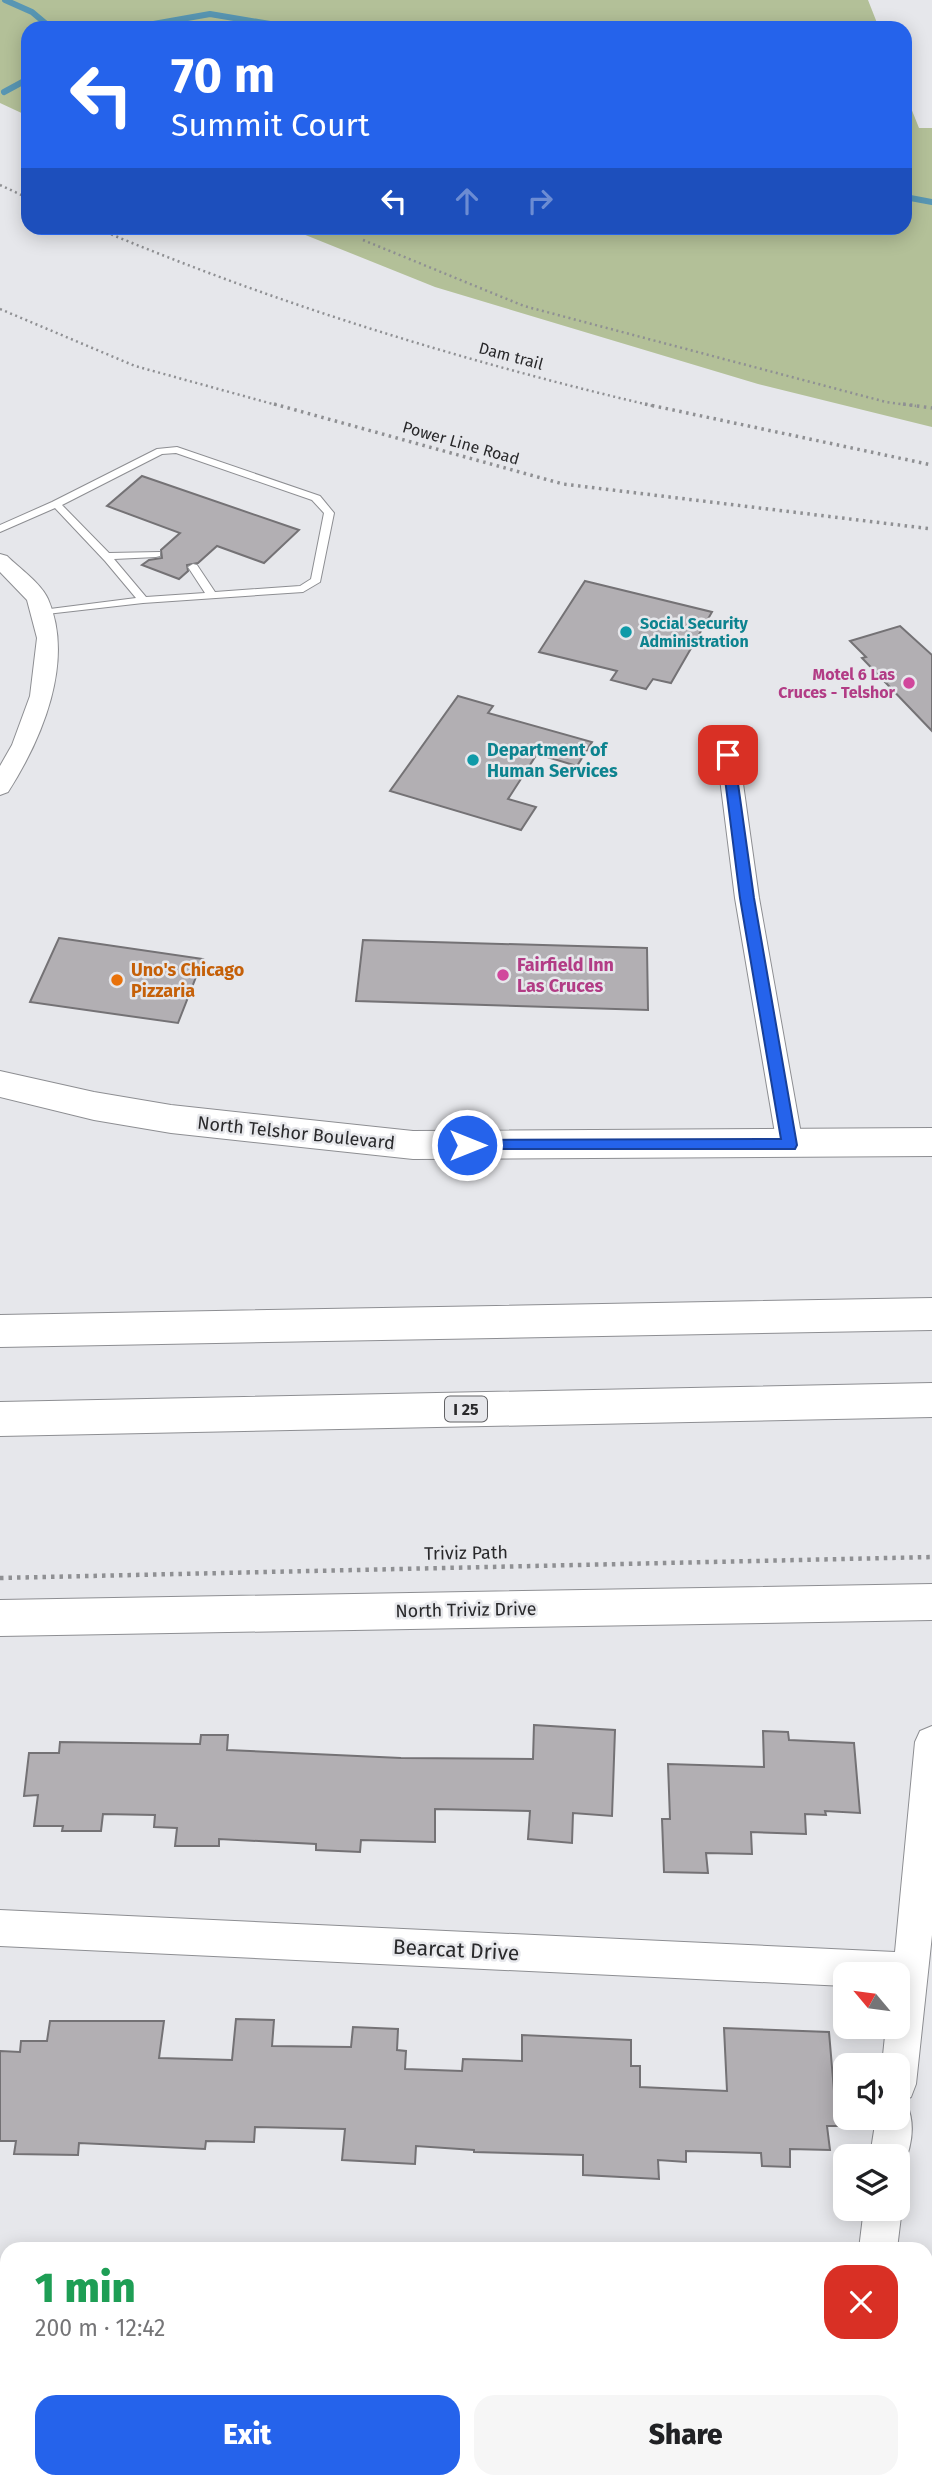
<!DOCTYPE html>
<meta charset="utf-8">
<style>
:root{--surface:#fff;--page:#f6f6f6;--text:#202124;--muted:#757577;--accent:#2563eb}
body{margin:0;font-family:"Fira Sans",sans-serif;background:var(--page);color:var(--text);height:100vh;display:flex;flex-direction:column;font-size:26px;white-space:nowrap}
*{box-sizing:border-box;margin:0}
p{font-size:23px;color:var(--muted)}
.icon{flex:none;width:38px;height:38px;fill:none;stroke:currentColor;stroke-width:2;stroke-linecap:round;stroke-linejoin:round}
.map{position:relative;flex:1;overflow:hidden}
.panel{position:absolute;left:0px;top:2242px;width:933px;height:247px;display:flex;flex-direction:column;background:var(--surface);border-radius:21px 21px 0 0;box-shadow:0 4px 18px #0003}
.panel>*{flex:none}
.guide{position:absolute;left:21px;top:21px;width:891px;height:214px;border-radius:21px;box-shadow:0 4px 18px #0003;background:#2563eb;color:#fff;overflow:hidden}
.needle{width:46px;rotate:299deg}
.controls{position:absolute;left:833px;top:1962px;display:grid;gap:14px}
.controls a{display:grid;place-items:center;width:77px;height:77px;border-radius:14px;background:var(--surface);box-shadow:0 4px 18px #0003;font-size:35px}
.pin{position:absolute;display:grid;place-items:center;width:60px;height:60px;color:#fff;margin:-30px;border-radius:14px;box-shadow:0 4px 10px #0006}
.me{position:absolute;width:77px;margin:-38px;rotate:90deg;stroke-linejoin:round;filter:drop-shadow(0 0 5px #0008)}
.turn{display:flex;align-items:center;gap:24px;height:147px;padding:0 35px;font-size:32px}
.turn .icon{width:91px;height:91px;stroke-width:2.5}
.turn b{display:block;font-size:49px;line-height:60px}
.lanes{display:flex;align-items:center;height:66px;padding:0 35px;background:#0003;justify-content:center;gap:35px;direction:ltr}
.lanes .off{opacity:.35}
.round{display:grid;place-items:center;flex:none;width:74px;height:74px;border-radius:21px;background:var(--page)}
.summary{display:flex;align-items:center;justify-content:space-between;height:119px;padding:0 35px}
h1{font-size:42px;font-weight:800;line-height:52px;color:#1e9e55}
.button{display:flex;gap:14px;margin-top:auto;padding:14px 35px}
.button a{flex:1;height:80px;border-radius:21px;background:var(--accent);color:#fff;font-size:28px;font-weight:800;line-height:80px;text-align:center}
.button a+a{background:var(--page);color:var(--text)}
.map>svg:first-child{display:block}
</style>
<div class="map">
<svg width="932" height="2487" viewBox="0 0 932 2487">
<rect width="100%" height="100%" fill="#e6e7eb"/>
<!-- green -->
<g fill="#b3c098">
<polygon points="0,0 868,0 879,28 28,28 28,116 0,103"/>
<polygon points="905,93 919,128 932,128 932,427 758,384 435,287 288,228 905,228"/>
</g>
<g fill="none" stroke-linecap="round" stroke-linejoin="round">
<!-- stream -->
<g stroke="#5896b3" stroke-width="6">
<polyline points="5,0 32,12 51,28"/>
<polyline points="131,28 210,14 294,28"/>
<polyline points="4,92 28,79"/>
<polyline points="905,197 932,202"/>
</g>
</g>
<!-- building -->
<g fill="#b2afb3" stroke="#747275" stroke-width="2">
<polygon points="142,476 299,530 264,563 217,546 198,563 187,565 188,571 179,579 142,565 149,560 162,558 161,550 180,533 107,506"/>
<polygon points="585,581 712,612 671,683 653,679 646,689 611,680 617,671 539,652"/>
<polygon points="900,626 932,655 932,731 862,658 866,657 850,641"/>
<polygon points="458,696 493,706 488,713 592,742 577,766 537,754 508,799 536,807 521,830 390,791"/>
<polygon points="59,938 203,959 178,1023 30,1002"/>
<polygon points="363,940 647,948 648,1010 356,1001"/>
<polygon points="534,1725 615,1730 612,1816 573,1813 572,1843 528,1839 530,1811 435,1809 435,1842 361,1840 360,1852 316,1850 316,1844 219,1839 219,1846 175,1846 177,1828 154,1827 155,1815 103,1814 101,1831 62,1831 63,1826 34,1826 38,1795 24,1796 29,1753 59,1753 60,1742 200,1744 201,1735 228,1735 227,1750 401,1758 533,1759"/>
<polygon points="763,1731 788,1732 789,1740 854,1743 860,1813 825,1811 826,1815 805,1814 806,1834 751,1832 752,1854 706,1853 708,1873 664,1872 662,1819 670,1819 668,1764 764,1767"/>
<polygon points="236,2019 274,2020 272,2046 351,2047 353,2027 398,2029 397,2050 406,2051 405,2069 462,2071 463,2059 522,2061 522,2035 631,2040 631,2066 640,2066 640,2087 727,2091 724,2028 829,2032 837,2126 827,2126 830,2150 790,2149 790,2167 762,2166 761,2153 686,2151 686,2162 658,2160 659,2179 583,2175 583,2155 474,2152 474,2150 416,2146 415,2164 342,2160 345,2129 255,2127 254,2142 206,2141 205,2149 79,2143 78,2155 14,2154 16,2141 0,2141 0,2051 20,2052 21,2041 47,2041 50,2021 164,2021 159,2058 232,2060"/>
</g>
<g fill="none" stroke-linecap="round" stroke-linejoin="round">
<defs>
<path id="service" d="M 177,447 L 320,496 L 334,513 L 320,582 L 303,592 L 143,603 L 38,615 L 38,611 L 42,610 L 136,598 L 105,561 L 55,508 L 0,532 L 0,525 L 52,502 L 157,449 ZM 176,453 L 312,500 L 324,513 L 311,579 L 300,586 L 215,592 L 197,565 L 193,564 L 188,567 L 205,593 L 146,597 L 114,559 L 156,557 L 160,556 L 160,552 L 109,553 L 62,505 L 162,454 Z"/>
<g id="minor">
<path d="M 0,554 L 7,556 C 19,568 41,583 48,599 C 75,661 42,739 8,792 L 0,795 L 0,766 L 12,745 L 30,696 L 37,638 L 27,600 L 0,572 Z"/>
<polygon points="728,748 736,750 739,755 759,898 803,1145 800,1152 790,1155 780,1152 777,1145 735,898 717,755 720,750"/>
<path d="M 932,1726 L 932,1935 L 916,2084 L 911,2097 L 900,2102 L 907,2105 C 916,2125 911,2149 902,2169 L 898,2171 L 898,2156 L 870,2156 L 876,2118 L 898,2118 L 898,2065 L 882,2065 L 886,2026 L 898,2026 L 898,1974 L 845,1974 L 845,1986 L 0,1946 L 0,1910 L 895,1952 L 915,1742 L 920,1731 Z"/>
<polygon points="898,2197 902,2208 897,2249 859,2249 864,2208 898,2208"/>
<polygon points="829,2482 871,2482 870,2487 828,2487"/>
</g>
<polygon id="tertiary" points="932,1584 932,1620 0,1636 0,1600"/>
<polygon id="secondary" points="0,1071 94,1092 171,1105 413,1131 932,1128 932,1156 413,1159 171,1133 94,1120 0,1097"/>
<g id="motorway">
<polygon points="932,1298 932,1330 0,1347 0,1315"/>
<polygon points="932,1383 932,1417 0,1436 0,1402"/>
</g>
</defs>
<!-- service casing -->
<use href="#service" stroke="#8d8e92" stroke-width="2"/>
<!-- minor casing -->
<use href="#minor" stroke="#8d8e92" stroke-width="2"/>
<!-- tertiary casing -->
<use href="#tertiary" stroke="#8d8e92" stroke-width="2"/>
<!-- secondary casing -->
<use href="#secondary" stroke="#8d8e92" stroke-width="2"/>
<!-- motorway casing -->
<use href="#motorway" stroke="#8d8e92" stroke-width="2"/>
<!-- path-far2 -->
<g stroke="#8f9093" stroke-width="2.5" stroke-dasharray="2 3.5" stroke-linecap="butt">
<polyline points="0,185 28,198"/>
<path d="M 96,228 C 276,304 462,361 653,406"/>
<polyline points="363,240 524,306 886,402 916,406"/>
<polyline points="0,309 135,366 280,406"/>
</g>
<!-- path-far1 -->
<g stroke="#8f9093" stroke-width="3.5" stroke-dasharray="2.5 4.5" stroke-linecap="butt">
<polyline points="274,404 563,484 932,529"/>
<polyline points="645,404 932,465"/>
<polyline points="903,404 932,408"/>
</g>
<!-- path -->
<polyline stroke="#8f9093" stroke-width="4.5" stroke-dasharray="3.5 5" stroke-linecap="butt" points="0,1578 932,1557"/>
<!-- service -->
<use href="#service" fill="#fff" fill-rule="evenodd"/>
<!-- minor -->
<use href="#minor" fill="#fff" fill-rule="evenodd"/>
<!-- tertiary -->
<use href="#tertiary" fill="#fff" fill-rule="evenodd"/>
<!-- secondary -->
<use href="#secondary" fill="#fff" fill-rule="evenodd"/>
<!-- motorway -->
<use href="#motorway" fill="#fff" fill-rule="evenodd"/>
</g>
<!-- route -->
<polygon fill="#2563eb" stroke="#184099" stroke-width="2" points="728,751 734,755 754,898 797,1145 795,1149 461,1149 459,1145 467,1140 781,1139 740,898 722,755"/>
<!-- markers -->
<g fill="#0f9aa8" stroke="#e6e7eb" stroke-width="2.5">
<circle cx="626" cy="632" r="7"/>
<circle cx="473" cy="760" r="7"/>
</g>
<g fill="#d1479c" stroke="#e6e7eb" stroke-width="2.5">
<circle cx="909" cy="683" r="7"/>
<circle cx="503" cy="975" r="7"/>
</g>
<circle fill="#e8710a" stroke="#e6e7eb" stroke-width="2.5" cx="117" cy="980" r="7"/>
<g text-anchor="middle" dominant-baseline="central" stroke-width="5" stroke-linejoin="round" paint-order="stroke">
<!-- far-street labels -->
<g font-size="16" fill="#29292b" stroke="#e6e7eb">
<text transform="translate(511 356) rotate(15)">Dam trail</text>
<text transform="translate(461 443) rotate(16)">Power Line Road</text>
</g>
<!-- far-culture labels -->
<g font-size="16" font-weight="bold" fill="#0d838f" stroke="#e6e7eb" text-anchor="start">
<text x="640" y="623">Social Security<tspan x="640" dy="18">Administration</tspan></text>
</g>
<!-- far-hotel labels -->
<g font-size="16" font-weight="bold" fill="#b23c85" stroke="#e6e7eb" text-anchor="end">
<text x="895" y="674">Motel 6 Las<tspan x="895" dy="18">Cruces - Telshor</tspan></text>
</g>
<!-- shield labels -->
<rect fill="#e6e7eb" stroke="#626265" stroke-width="2" x="445" y="1396.5" width="42" height="25" rx="5"/>
<g font-size="16" font-weight="bold" fill="#29292b">
<text x="466" y="1409">I 25</text>
</g>
<!-- culture labels -->
<g font-size="18" font-weight="bold" fill="#0d838f" stroke="#e6e7eb" text-anchor="start">
<text x="487" y="750">Department of<tspan x="487" dy="21">Human Services</tspan></text>
</g>
<!-- hotel labels -->
<g font-size="18" font-weight="bold" fill="#b23c85" stroke="#e6e7eb" text-anchor="start">
<text x="517" y="965">Fairfield Inn<tspan x="517" dy="21">Las Cruces</tspan></text>
</g>
<!-- food labels -->
<g font-size="18" font-weight="bold" fill="#c56008" stroke="#e6e7eb" text-anchor="start">
<text x="131" y="970">Uno's Chicago<tspan x="131" dy="21">Pizzaria</tspan></text>
</g>
<!-- street labels -->
<g font-size="18" fill="#29292b" stroke="#e6e7eb">
<text transform="translate(296 1133) rotate(6)">North Telshor Boulevard</text>
<text transform="translate(466 1553) rotate(-1)">Triviz Path</text>
<text transform="translate(466 1610) rotate(-1)">North Triviz Drive</text>
</g>
<!-- near-street labels -->
<g font-size="21" fill="#29292b" stroke="#e6e7eb">
<text transform="translate(456 1950) rotate(3)">Bearcat Drive</text>
</g>
</g>
</svg>
<div class="controls">
<a><svg class="needle" viewBox="-14 -14 28 28"><path d="M0-13l5 13h-10z" fill="#e53935"/><path d="M0 13l5-13h-10z" fill="#757577"/></svg></a>
<a><svg class="icon" aria-label="sound" viewBox="0 0 24 24"><path d="M4 9h4l5-4v14l-5-4H4zM17 9q2 3 0 6"/></svg></a>
<a><svg class="icon" aria-label="layers" viewBox="0 0 24 24"><path d="M12 4l9 5-9 5-9-5zM3 14l9 5 9-5"/></svg></a>
</div>
<div class="pin" style="left:728px;top:755px;background:#d93025"><svg class="icon" aria-label="arrive" viewBox="0 0 24 24"><path d="M6 21V4h12l-3 4 3 4H6"/></svg></div>
<svg class="me" style="left:467px;top:1145px" viewBox="-20 -20 40 40"><circle r="17" fill="#2563eb" stroke="#fff" stroke-width="3"/><path d="M0-11L8 9 0 5-8 9z" fill="#fff"/></svg>
<div class="guide">
<div class="turn"><svg class="icon" aria-label="left" viewBox="0 0 24 24"><path d="M17 20v-9H6M10 6l-5 5 5 5"/></svg><div><b>70 m</b>Summit Court</div></div>
<div class="lanes"><svg class="icon" aria-label="left" viewBox="0 0 24 24"><path d="M17 20v-9H6M10 6l-5 5 5 5"/></svg><svg class="icon off" aria-label="ahead" viewBox="0 0 24 24"><path d="M12 20V5M6 11l6-6 6 6"/></svg><svg class="icon off" aria-label="right" viewBox="0 0 24 24"><path d="M7 20v-9h11M14 6l5 5-5 5"/></svg></div>
</div>
<section class="panel">
<div class="summary"><div><h1>1 min</h1><p>200 m · 12:42</p></div><a class="round" style="background:#d93025;color:#fff"><svg class="icon" aria-label="close" viewBox="0 0 24 24"><path d="M6 6l12 12M18 6L6 18"/></svg></a></div>
<div class="button"><a>Exit</a><a>Share</a></div>
</section>
</div>
